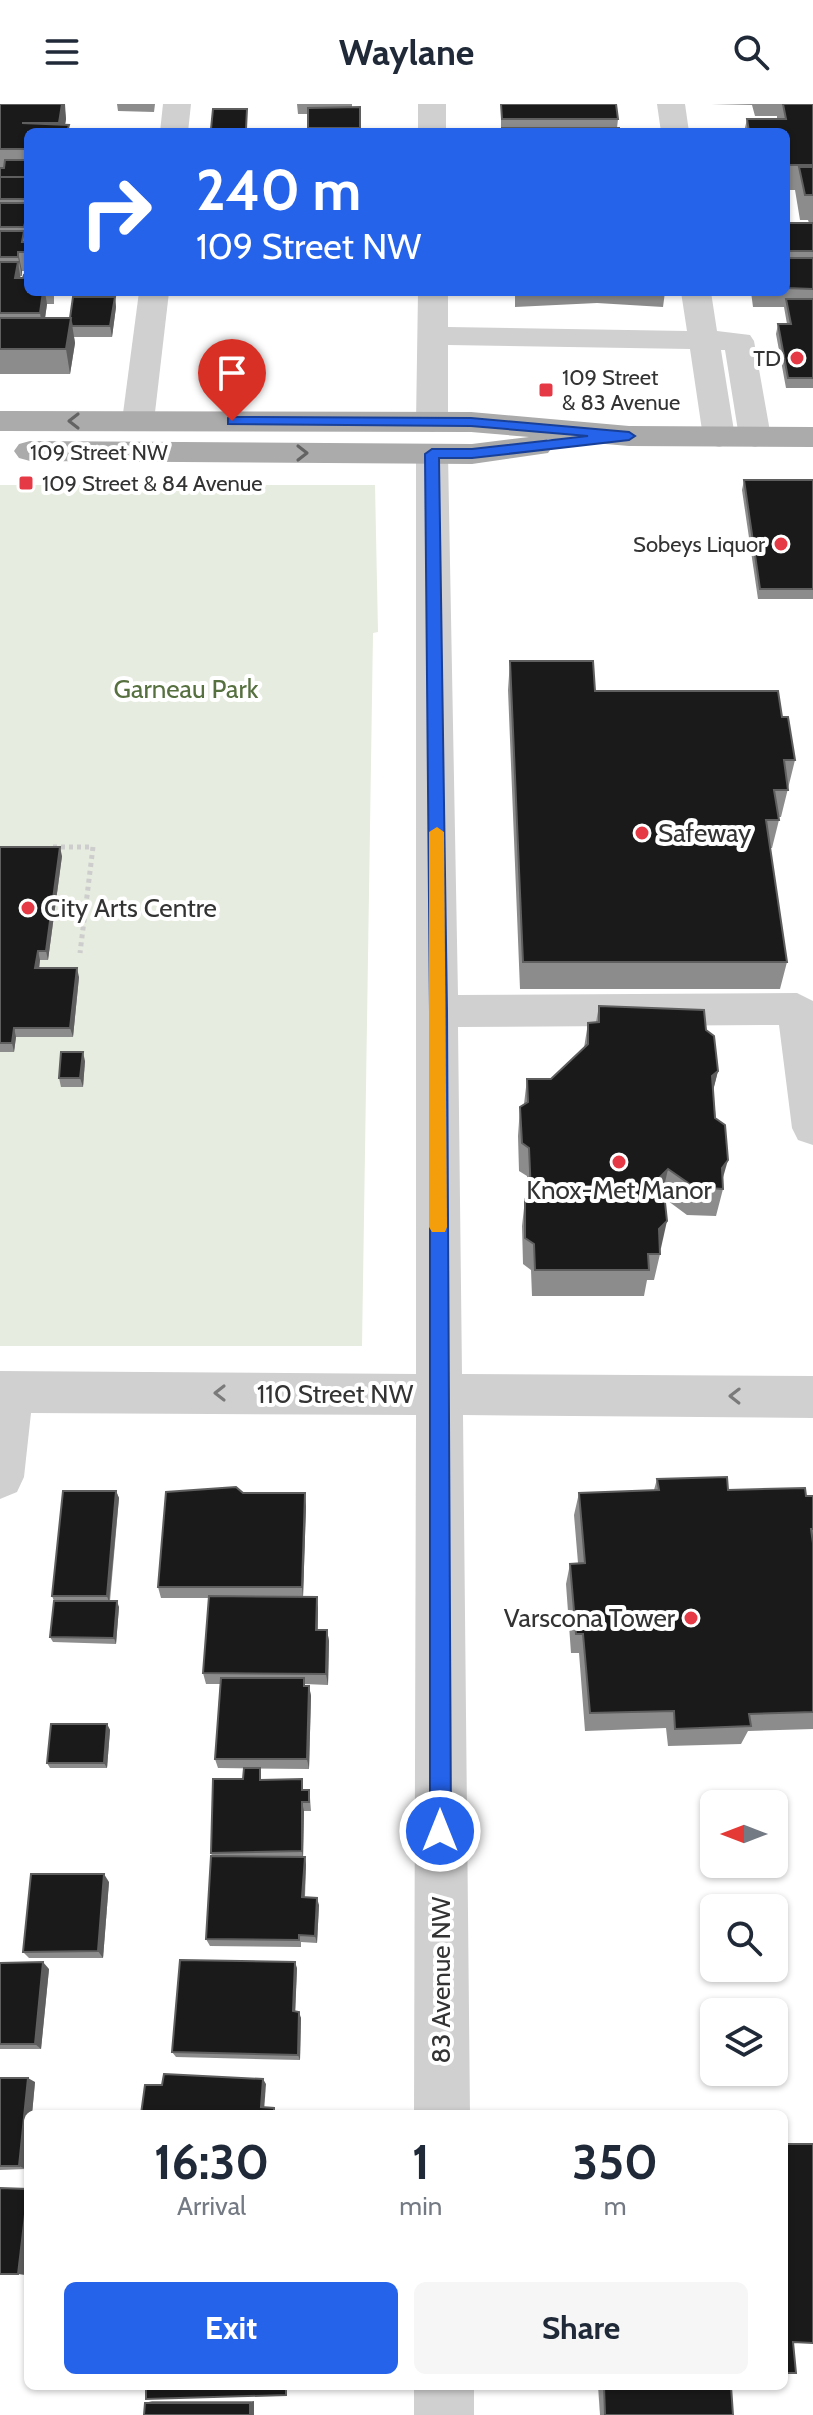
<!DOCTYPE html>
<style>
:root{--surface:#fff;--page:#f6f6f7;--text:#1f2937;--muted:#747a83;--accent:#2563eb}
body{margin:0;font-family:Cabin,sans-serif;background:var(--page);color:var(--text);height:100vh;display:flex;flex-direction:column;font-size:30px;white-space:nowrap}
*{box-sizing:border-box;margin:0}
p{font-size:26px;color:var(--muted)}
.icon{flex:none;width:44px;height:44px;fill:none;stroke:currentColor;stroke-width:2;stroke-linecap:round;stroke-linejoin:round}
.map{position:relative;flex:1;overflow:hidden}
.sheet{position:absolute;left:24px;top:2006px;width:764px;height:280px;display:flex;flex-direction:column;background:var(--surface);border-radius:12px;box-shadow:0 2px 6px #0004}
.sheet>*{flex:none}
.hud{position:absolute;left:24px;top:24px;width:766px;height:168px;border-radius:12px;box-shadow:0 2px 6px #0004;background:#2563eb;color:#fff;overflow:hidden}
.needle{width:52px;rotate:270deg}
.fabs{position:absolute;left:700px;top:1686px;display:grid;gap:16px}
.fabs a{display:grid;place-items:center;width:88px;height:88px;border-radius:12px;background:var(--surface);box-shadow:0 2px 6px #0004;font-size:40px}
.pin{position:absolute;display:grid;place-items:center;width:68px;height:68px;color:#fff;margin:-82px -34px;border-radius:50% 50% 50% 0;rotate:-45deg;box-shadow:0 0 8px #0007}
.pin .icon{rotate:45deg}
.me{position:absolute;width:88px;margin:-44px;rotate:0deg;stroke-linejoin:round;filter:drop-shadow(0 0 6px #0008)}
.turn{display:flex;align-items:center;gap:28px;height:168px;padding:0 40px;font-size:36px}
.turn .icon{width:104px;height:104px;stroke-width:2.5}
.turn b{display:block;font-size:56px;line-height:68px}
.eta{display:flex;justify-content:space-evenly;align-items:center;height:136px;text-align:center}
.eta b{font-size:48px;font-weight:700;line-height:56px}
.action{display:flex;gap:16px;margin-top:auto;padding:16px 40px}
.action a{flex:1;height:92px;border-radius:12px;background:var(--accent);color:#fff;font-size:32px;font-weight:700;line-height:92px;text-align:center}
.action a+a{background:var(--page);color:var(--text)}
header{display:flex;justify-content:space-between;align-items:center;height:104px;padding:0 40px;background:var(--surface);font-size:36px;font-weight:700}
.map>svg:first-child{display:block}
</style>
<header><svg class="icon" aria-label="menu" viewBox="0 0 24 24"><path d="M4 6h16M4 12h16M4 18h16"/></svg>Waylane<svg class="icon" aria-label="search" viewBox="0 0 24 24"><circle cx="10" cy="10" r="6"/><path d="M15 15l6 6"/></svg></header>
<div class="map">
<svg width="813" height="2311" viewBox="0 0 813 2311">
<rect width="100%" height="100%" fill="#fff"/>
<!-- green -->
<polygon fill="#e6ecdf" points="0,381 375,381 378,528 373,529 362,1242 0,1242"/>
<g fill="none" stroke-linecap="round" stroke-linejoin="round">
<!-- path -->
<polyline stroke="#cdcdcd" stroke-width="5" stroke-dasharray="4 4" stroke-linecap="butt" points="53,743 93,743 80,849"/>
<!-- minor -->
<g fill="#d0d0d0" fill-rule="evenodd">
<polygon points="163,0 191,0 188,28 160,28"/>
<rect x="418" y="0" width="28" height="28"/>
<polygon points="657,0 685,0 689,28 661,28"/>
<polygon points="139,188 169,188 154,317 149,324 138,327 127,324 122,317"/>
<polygon points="418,188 448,188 448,223 687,227 681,188 711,188 717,227 750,231 754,237 771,333 766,340 755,343 744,340 739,333 725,246 721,246 735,333 730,340 719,343 708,340 703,333 690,245 448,241 448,318 443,325 432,328 421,325 416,318"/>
<polygon points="432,340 443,343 448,350 458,891 797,889 813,897 813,1041 798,1036 792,1024 779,921 458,923 462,1270 813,1272 813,1314 463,1311 470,2010 414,2010 416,1311 31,1309 24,1373 17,1388 0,1395 0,1267 416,1270 416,350 421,343"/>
<rect x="414" y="2282" width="60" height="29"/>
</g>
<!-- major -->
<polygon fill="#ababab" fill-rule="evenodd" points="0,307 471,308 629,322 813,323 813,343 629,342 547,335 553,342 548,349 472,360 30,357 19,354 14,347 19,340 30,337 472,340 529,333 471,328 0,327"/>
</g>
<!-- wall -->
<g fill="#8c8c8c">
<polygon points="117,0 155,0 154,8 118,7"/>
<polygon points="297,0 352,0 352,4 360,3 360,28 308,28 308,10 298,10"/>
<polygon points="501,0 618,15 617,24 619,28 501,28"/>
<polygon points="711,0 813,0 813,284 786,284 776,230 778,220 787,220 784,203 753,203 751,188 786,188 786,119 809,119 808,116 800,116 795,86 786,86 786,28 744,28 747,15 777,15 777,12 755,12 752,1"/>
<polygon points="0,2 64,3 66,15 65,20 28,28 28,167 22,167 22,172 20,172 28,188 54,188 54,200 47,200 45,214 70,214 115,193 116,203 112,233 74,233 75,239 70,270 0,270"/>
<polygon points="247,5 247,28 211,28 211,25"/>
<polygon points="515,188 665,188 663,203 597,199 515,203"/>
<polygon points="744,376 813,376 813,495 758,495 742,386"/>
<polygon points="510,557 595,587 782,613 795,656 781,713 778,713 779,716 772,744 770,744 787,858 780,885 520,885 508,586"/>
<polygon points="0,743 62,752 48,856 40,856 39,864 79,873 73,933 16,933 14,948 0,948"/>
<polygon points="599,902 706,926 718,967 713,986 723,1085 716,1112 687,1111 664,1094 660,1150 654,1176 647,1176 644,1192 532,1192 531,1166 523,1160 522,1122 525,1095 527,1093 527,1072 519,1067 518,1032 520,1003 524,1000 527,975 551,975 584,944 588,919 596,918"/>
<polygon points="85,957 83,983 61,983 59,974"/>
<polygon points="657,1375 728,1386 813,1392 813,1625 748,1627 741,1640 668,1642 666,1624 585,1627 579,1549 571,1549 566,1480 570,1460 578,1459 574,1411 579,1389 654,1386"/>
<polygon points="116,1387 119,1394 110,1497 119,1503 116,1540 53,1538 50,1533 54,1497 52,1492"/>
<polygon points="243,1389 306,1402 303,1493 318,1504 318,1526 327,1526 329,1537 328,1581 305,1580 305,1582 309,1582 311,1592 309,1665 218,1664 215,1655 220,1580 206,1580 203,1569 209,1494 161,1494 158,1483"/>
<polygon points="107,1620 110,1626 107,1664 50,1664 47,1659"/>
<polygon points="262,1676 304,1686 310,1694 311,1707 304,1707 303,1753 305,1753 306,1761 305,1793 319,1801 317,1839 301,1838 301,1843 210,1842 206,1835 212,1752 211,1749"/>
<polygon points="109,1778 103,1854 29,1854 23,1848"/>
<polygon points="0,1859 49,1865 41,1945 0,1945"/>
<polygon points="297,1864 295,1907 301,1914 300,1956 176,1953 172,1948"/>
<polygon points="0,1974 35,1978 32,2010 28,2010 26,2065 0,2066"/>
<polygon points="598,2282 731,2282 733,2311 600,2311"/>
<polygon points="152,2297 254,2297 254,2311 144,2311 145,2299"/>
</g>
<!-- shaded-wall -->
<g fill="#5f5f5f">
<polygon points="61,0 65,0 66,15 64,28 60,28 59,19"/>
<polygon points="25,119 28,135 28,142 24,123"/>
<polygon points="18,148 22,167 22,172 18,153"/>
<polygon points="18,158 21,177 15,174"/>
<polygon points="43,188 45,188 47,200 43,228 40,209"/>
<polygon points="115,193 116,203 112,233 110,222"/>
<polygon points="71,214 75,239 70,270 66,245"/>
<polygon points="60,743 62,752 48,856 46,847"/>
<polygon points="38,847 40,856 38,873 35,864"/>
<polygon points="77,864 79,873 73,933 70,924"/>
<polygon points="14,924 16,933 14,948 12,939"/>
<polygon points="83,948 85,957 83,983 80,974"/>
<polygon points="718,967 711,995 712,972"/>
<polygon points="728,1056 720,1084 722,1064"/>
<polygon points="668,1065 662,1092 657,1076"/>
<polygon points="667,1117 661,1144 653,1151 659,1125"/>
<polygon points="116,1387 119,1394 109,1498 107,1492"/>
<polygon points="305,1389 306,1402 303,1494 302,1483"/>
<polygon points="317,1493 318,1504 317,1537 316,1526"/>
<polygon points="117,1497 119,1503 116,1540 114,1534"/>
<polygon points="327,1526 329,1537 328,1581 326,1570"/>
<polygon points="309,1582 311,1592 309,1665 307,1655"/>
<polygon points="107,1620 110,1626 107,1664 104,1659"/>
<polygon points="302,1698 304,1707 303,1755 302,1747"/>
<polygon points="305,1753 306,1761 304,1801 302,1793"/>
<polygon points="104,1770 109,1778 103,1854 98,1847"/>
<polygon points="317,1794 319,1801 317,1839 315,1832"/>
<polygon points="43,1858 49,1865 41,1945 35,1940"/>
<polygon points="295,1858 297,1864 295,1913 293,1907"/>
<polygon points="299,1908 301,1914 300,1956 298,1951"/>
<polygon points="28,1974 35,1978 32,2010 28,2010 28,2047 26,2065 19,2062"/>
<polygon points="263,1975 266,1980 264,2007 261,2003"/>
<polygon points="28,2088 28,2146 25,2171 18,2170"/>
<polygon points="254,2297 254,2311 250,2311 250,2299"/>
</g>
<!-- building -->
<g fill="#1a1a1a" stroke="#5f5f5f" stroke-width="2">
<polygon points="0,0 62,0 59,19 22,19 69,21 67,28 28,28 28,45 0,45"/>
<polygon points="501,0 616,0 618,15 502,15"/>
<polygon points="783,0 813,0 813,61 786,61 786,28 749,28 747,15 786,15"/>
<polygon points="360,3 360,24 308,24 308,4"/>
<polygon points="213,5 247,5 246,25 211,25"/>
<rect x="502" y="24" width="117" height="4"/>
<polygon points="5,56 28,56 28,73 0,73 0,64 4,64"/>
<polygon points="799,63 813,63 813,91 805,91"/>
<rect x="0" y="73" width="28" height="22"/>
<polygon points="0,99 28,99 28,119 25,119 24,123 0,123"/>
<rect x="786" y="119" width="27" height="28"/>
<polygon points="0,127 24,127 22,138 28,138 28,148 18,148 18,153 0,153"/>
<polygon points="786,154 813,154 813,185 786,184"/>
<polygon points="0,158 18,158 15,174 23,174 24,171 28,172 28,188 43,188 40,209 0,209"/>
<polygon points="73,193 115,193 110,222 72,222 70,214"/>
<polygon points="786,195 813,195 813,274 788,274 778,220 791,220"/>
<polygon points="0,214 71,214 66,245 0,245"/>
<polygon points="744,376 813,376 813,485 760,485"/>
<polygon points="510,557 593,557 595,587 778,587 782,613 788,613 795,656 784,656 788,686 774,686 779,716 766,716 787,858 523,858"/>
<polygon points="0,743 60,743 46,847 38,847 35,864 77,864 70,924 14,924 12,939 0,939"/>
<polygon points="599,902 704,906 706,926 714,932 718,967 712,972 715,1014 725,1021 728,1056 722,1064 723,1085 694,1083 668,1065 657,1076 663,1080 667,1117 659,1125 660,1150 648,1150 649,1166 535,1166 534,1140 525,1134 525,1095 531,1090 529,1044 522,1039 520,1003 528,998 527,975 551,975 588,940 588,919 599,918"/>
<polygon points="61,948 83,948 80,974 59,974"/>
<polygon points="727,1373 728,1386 805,1384 806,1392 813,1392 813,1425 811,1425 813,1439 813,1608 749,1610 751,1622 675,1625 674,1607 590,1609 583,1530 576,1530 570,1460 585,1459 579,1389 659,1386 657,1375"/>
<polygon points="236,1383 243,1389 305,1389 302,1483 158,1483 166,1388"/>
<polygon points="63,1387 116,1387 107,1492 52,1492"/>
<polygon points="209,1492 317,1493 316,1526 327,1526 326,1570 203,1569"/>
<polygon points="54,1497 117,1497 114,1534 50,1533"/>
<polygon points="221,1574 304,1574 304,1582 309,1582 307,1655 215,1655"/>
<polygon points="51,1620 107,1620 104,1659 47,1659"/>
<polygon points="244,1664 260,1664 260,1676 302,1675 302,1686 309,1686 309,1698 302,1698 302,1747 211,1749 213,1675 243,1675"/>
<polygon points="211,1752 305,1753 302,1793 317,1794 315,1832 299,1831 299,1836 206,1835"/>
<polygon points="31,1770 104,1770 98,1847 23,1848"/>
<polygon points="180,1856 295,1858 293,1907 299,1908 298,1951 172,1948"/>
<polygon points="43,1858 35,1940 0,1940 0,1859"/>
<polygon points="164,1970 263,1975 261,2003 274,2004 274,2010 141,2010 145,1981 162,1981"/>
<polygon points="0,1974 28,1974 19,2062 0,2062"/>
<polygon points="784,2040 813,2040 813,2239 793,2238 796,2269 784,2269"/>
<polygon points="0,2084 28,2085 18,2170 0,2170"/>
<polygon points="146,2282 286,2282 286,2291 146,2295"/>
<polygon points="604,2282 731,2282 733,2311 605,2311"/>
<polygon points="145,2299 250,2299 250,2311 144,2311"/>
</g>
<!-- one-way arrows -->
<defs><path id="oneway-chevron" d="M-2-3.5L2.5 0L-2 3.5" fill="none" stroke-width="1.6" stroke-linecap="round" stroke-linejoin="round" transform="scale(2)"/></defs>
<g stroke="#636363">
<use href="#oneway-chevron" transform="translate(74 317) rotate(180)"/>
<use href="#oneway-chevron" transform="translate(302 349)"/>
</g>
<g stroke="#7a7a7a">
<use href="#oneway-chevron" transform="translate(220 1289) rotate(-180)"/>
<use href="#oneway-chevron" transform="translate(735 1292) rotate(-179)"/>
</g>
<!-- route -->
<polygon fill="#2563eb" stroke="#184099" stroke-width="2" points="232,313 471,314 629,328 635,332 629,336 472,354 439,354 447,907 451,1727 448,1735 440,1738 433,1735 430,1727 430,907 425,350 432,345 472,345 588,332 471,322 228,320 228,314"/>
<!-- slow -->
<polygon fill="#f59e0b" points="437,723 444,728 447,1123 445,1128 432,1128 429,1123 429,728"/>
<!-- markers -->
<g fill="#e63946" stroke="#fff" stroke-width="3">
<circle cx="797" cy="254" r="8"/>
<rect x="538" y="278" width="16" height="16" rx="4"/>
<rect x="18" y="371" width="16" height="16" rx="4"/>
<circle cx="781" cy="440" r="8"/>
<circle cx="642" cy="729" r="8"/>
<circle cx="28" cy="804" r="8"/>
<circle cx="619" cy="1058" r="8"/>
<circle cx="691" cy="1514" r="8"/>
</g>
<g text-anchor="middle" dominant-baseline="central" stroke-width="8" stroke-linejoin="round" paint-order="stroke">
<!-- far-poi labels -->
<g font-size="22" fill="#333" stroke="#fff" text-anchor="end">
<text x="781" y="254">TD</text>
<text x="562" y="273" text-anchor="start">109 Street<tspan x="562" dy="25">&amp; 83 Avenue</tspan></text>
<text x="42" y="379" text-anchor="start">109 Street &amp; 84 Avenue</text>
<text x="765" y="440">Sobeys Liquor</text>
</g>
<!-- far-street labels -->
<g font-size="22" fill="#333" stroke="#fff">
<text x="99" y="348">109 Street NW</text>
</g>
<!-- park labels -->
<g font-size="26" fill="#56703f" stroke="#fff">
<text x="186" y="585">Garneau Park</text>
</g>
<!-- poi labels -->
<g font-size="26" fill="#333" stroke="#fff" text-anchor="start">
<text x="658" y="729">Safeway</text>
<text x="44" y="804">City Arts Centre</text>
<text x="619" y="1086" text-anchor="middle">Knox-Met Manor</text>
<text x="675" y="1514" text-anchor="end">Varscona Tower</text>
</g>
<!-- street labels -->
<g font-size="26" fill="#333" stroke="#fff">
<text x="335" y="1290">110 Street NW</text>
<text transform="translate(441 1876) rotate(-90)">83 Avenue NW</text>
</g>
</g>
</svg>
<div class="fabs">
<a><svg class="needle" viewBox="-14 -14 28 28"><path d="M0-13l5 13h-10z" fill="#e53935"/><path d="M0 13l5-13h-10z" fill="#747a83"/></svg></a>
<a><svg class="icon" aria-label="search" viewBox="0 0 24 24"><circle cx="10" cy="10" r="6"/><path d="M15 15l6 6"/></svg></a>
<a><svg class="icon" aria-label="layers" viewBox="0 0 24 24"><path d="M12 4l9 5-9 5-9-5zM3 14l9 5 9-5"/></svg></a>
</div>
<div class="pin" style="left:232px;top:317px;background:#d93025"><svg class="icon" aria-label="arrive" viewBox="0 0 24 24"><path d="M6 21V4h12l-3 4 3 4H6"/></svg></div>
<svg class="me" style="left:440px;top:1727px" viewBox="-20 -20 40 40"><circle r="17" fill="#2563eb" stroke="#fff" stroke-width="3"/><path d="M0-11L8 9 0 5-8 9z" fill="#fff"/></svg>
<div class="hud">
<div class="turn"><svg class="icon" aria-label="right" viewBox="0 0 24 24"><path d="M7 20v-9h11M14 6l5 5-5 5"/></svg><div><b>240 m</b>109 Street NW</div></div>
</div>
<section class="sheet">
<div class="eta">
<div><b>16:30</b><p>Arrival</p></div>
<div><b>1</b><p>min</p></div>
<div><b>350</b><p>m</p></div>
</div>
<div class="action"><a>Exit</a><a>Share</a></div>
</section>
</div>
